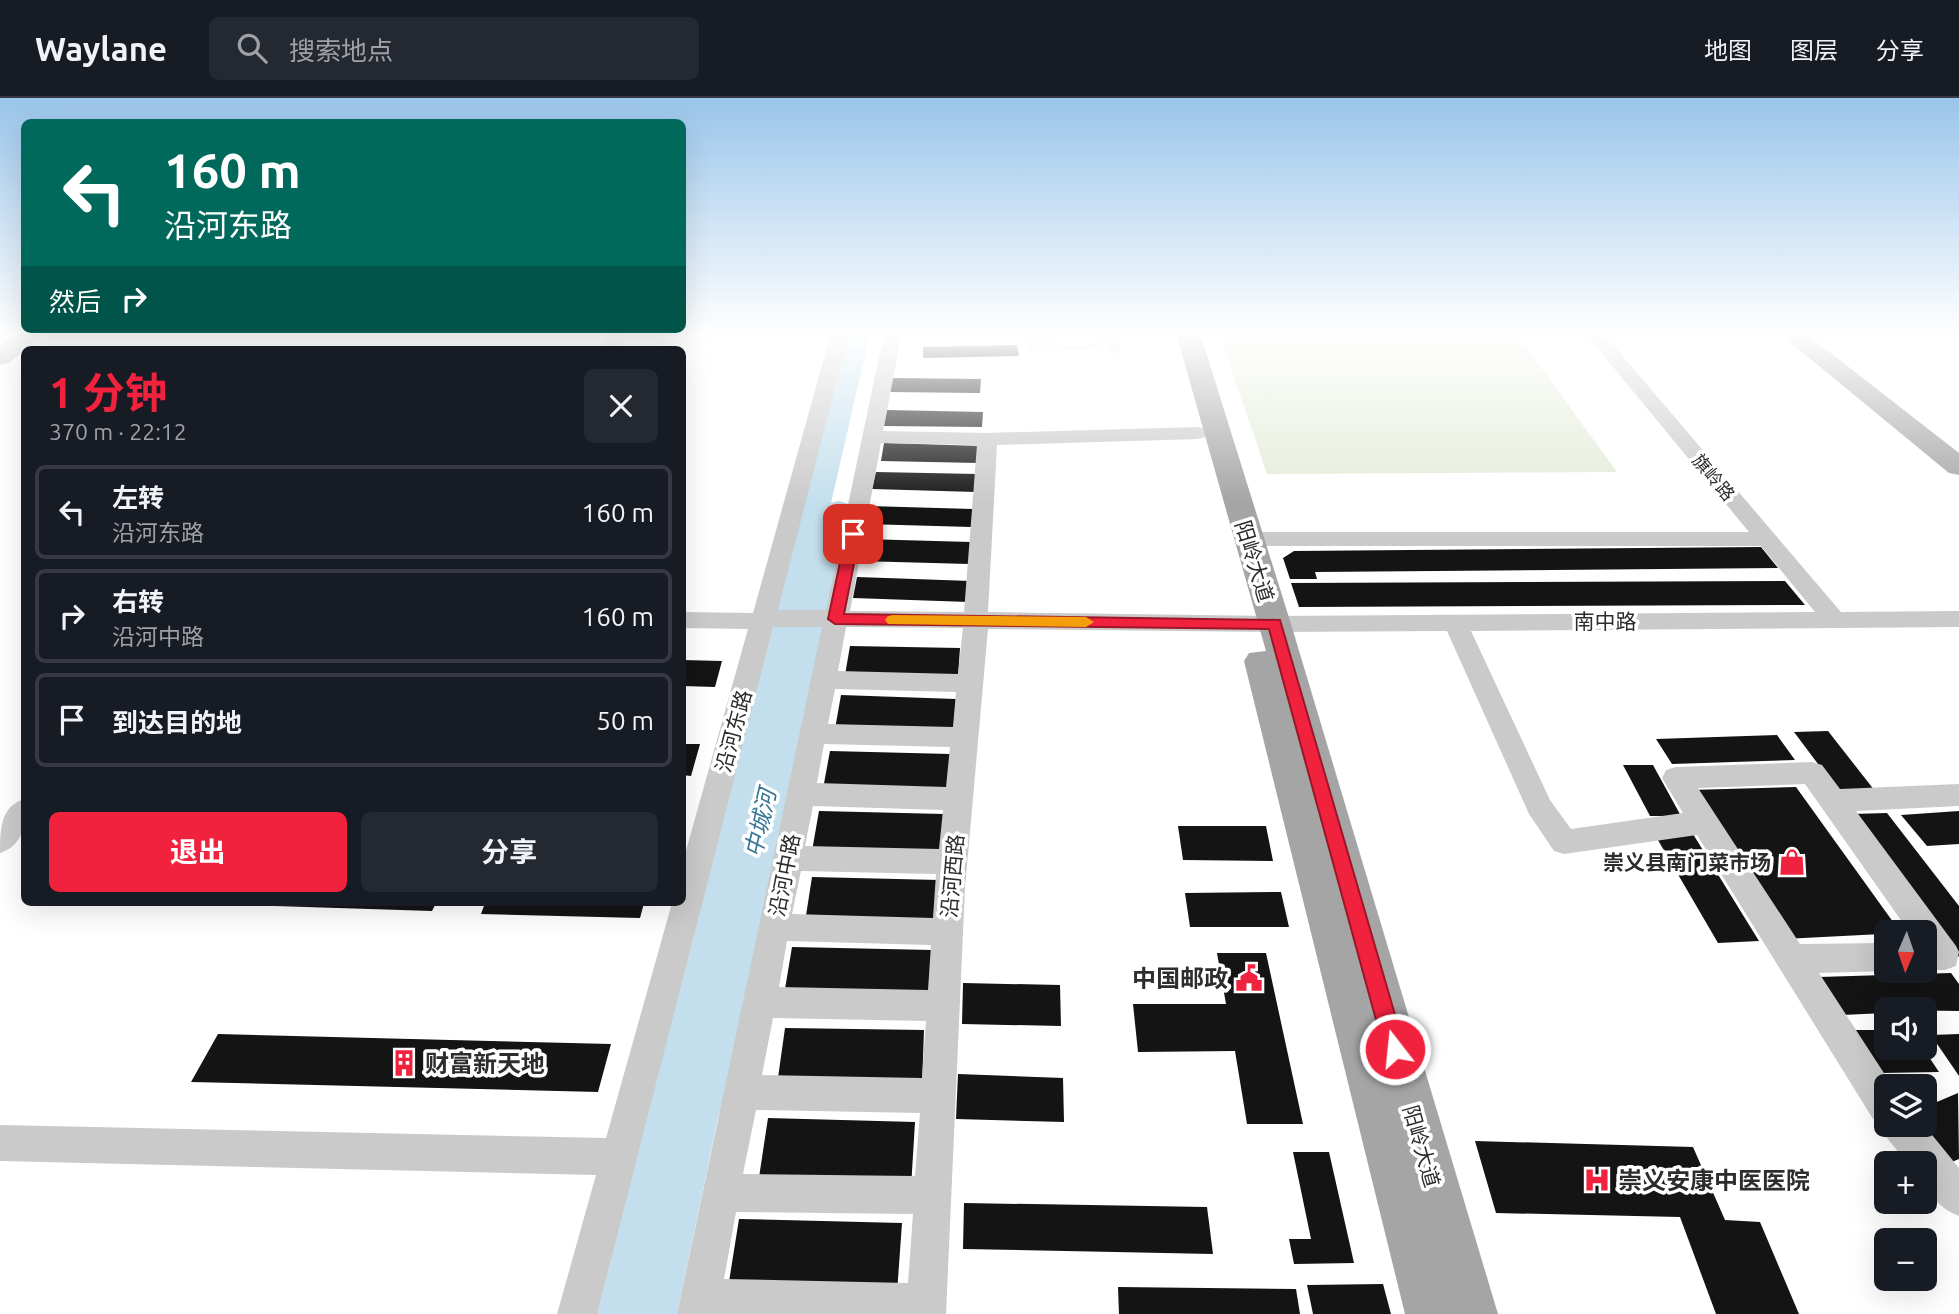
<!DOCTYPE html>
<html lang="zh">
<meta charset="utf-8">
<style>
:root{--surface:#171b24;--page:#242831;--text:#f1f3f6;--muted:#9ea1a6;--line:#363941;--accent:#f0223e}
body{margin:0;font-family:Ubuntu,"Noto Sans SC",sans-serif;background:var(--page);color:var(--text);height:100vh;display:flex;flex-direction:column;font-size:26px;white-space:nowrap}
*{box-sizing:border-box;margin:0}
p{font-size:23px;color:var(--muted)}
.icon{flex:none;width:38px;height:38px;fill:none;stroke:currentColor;stroke-width:2;stroke-linecap:round;stroke-linejoin:round}
.map{position:relative;flex:1;overflow:hidden}
.side{position:absolute;left:21px;top:248px;width:665px;height:560px;display:flex;flex-direction:column;background:var(--surface);border-radius:10px;box-shadow:0 7px 28px #0002}
.side>*{flex:none}
.hud{position:absolute;left:21px;top:21px;width:665px;height:214px;border-radius:10px;box-shadow:0 7px 28px #0002;background:#00695c;color:#fff;overflow:hidden}
.needle{width:46px;rotate:182deg}
.buttons{position:absolute;left:1874px;top:822px;display:grid;gap:14px}
.buttons a{display:grid;place-items:center;width:63px;height:63px;border-radius:10px;background:var(--surface);box-shadow:0 7px 28px #0002;font-size:35px}
.pin{position:absolute;display:grid;place-items:center;width:60px;height:60px;color:#fff;margin:-30px;border-radius:14px;box-shadow:0 4px 10px #0006}
.me{position:absolute;width:77px;margin:-38px;rotate:344deg;stroke-linejoin:round;filter:drop-shadow(0 0 5px #0008)}
.turn{display:flex;align-items:center;gap:24px;height:147px;padding:0 28px;font-size:32px}
.turn .icon{width:91px;height:91px;stroke-width:2.5}
.turn b{display:block;font-size:49px;line-height:60px}
.then{display:flex;align-items:center;height:66px;padding:0 28px;background:#0003;gap:14px;font-size:26px}
.round{display:grid;place-items:center;flex:none;width:74px;height:74px;border-radius:10px;background:var(--page)}
.headline{display:flex;align-items:center;justify-content:space-between;height:119px;padding:0 28px}
h1{font-size:42px;font-weight:700;line-height:52px;color:var(--accent)}
.primary-button{display:flex;gap:14px;margin-top:auto;padding:14px 28px}
.primary-button a{flex:1;height:80px;border-radius:10px;background:var(--accent);color:#fff;font-size:28px;font-weight:700;line-height:80px;text-align:center}
.primary-button a+a{background:var(--page);color:var(--text)}
ul{padding:0;list-style:none}
li{display:flex;align-items:center;gap:21px;height:94px;margin:0 14px 10px;padding:0 14px;border:4px solid var(--line);border-radius:10px}
li div{flex:1}
li b{display:block;font-size:26px}
li em{font-style:normal}
header{display:flex;align-items:center;gap:42px;box-sizing:border-box;height:98px;padding:0 35px;background:var(--surface);border-bottom:2px solid var(--line)}
header strong{font-size:33px}
nav{display:flex;gap:38px;margin-inline-start:auto;font-size:24px}
.search{width:490px;height:63px;background:var(--page);display:flex;align-items:center;gap:18px;box-sizing:border-box;padding:0 24px;border-radius:10px;color:var(--muted);font-size:26px}
.map>svg:first-child{display:block}
</style>
<header>
<strong>Waylane</strong>
<div class="search"><svg class="icon" aria-label="search" viewBox="0 0 24 24"><circle cx="10" cy="10" r="6"/><path d="M15 15l6 6"/></svg>搜索地点</div>
<nav><a>地图</a><a>图层</a><a>分享</a></nav>
</header>
<div class="map">
<svg width="1959" height="1216" viewBox="0 0 1959 1216">
<rect width="100%" height="100%" fill="#fff"/>
<!-- green -->
<g fill="#e4ecd9">
<path d="M 1028,235 C 1049,235 1082,265 1104,235 L 1116,235 L 1120,255 L 1109,255 L 1107,246 L 1084,252 L 1030,253 Z"/>
<polygon points="1219,235 1516,235 1617,374 1267,376"/>
</g>
<g fill="none" stroke-linecap="round" stroke-linejoin="round">
<!-- river -->
<polygon fill="#c3dfed" fill-rule="evenodd" points="846,235 870,235 831,405 839,403 849,406 853,412 737,994 731,1010 719,1015 677,1216 594,1216"/>
</g>
<!-- building -->
<g fill="#141414">
<polygon points="1017,247 1019,258 923,260 923,249"/>
<polygon points="892,280 981,281 980,295 889,294"/>
<polygon points="887,312 983,314 982,329 884,328"/>
<polygon points="884,345 981,348 979,365 881,363"/>
<polygon points="876,374 977,376 976,394 872,391"/>
<polygon points="868,408 973,411 971,429 865,426"/>
<polygon points="863,441 971,444 969,466 859,463"/>
<polygon points="1761,449 1778,470 1315,474 1317,481 1290,481 1283,460 1294,453"/>
<polygon points="857,479 971,483 969,504 853,500"/>
<polygon points="1785,483 1805,507 1299,509 1291,485"/>
<polygon points="850,548 960,550 958,579 845,577"/>
<polygon points="682,562 722,563 715,589 682,588"/>
<polygon points="841,597 956,601 953,635 835,631"/>
<polygon points="1828,633 1875,693 1839,694 1794,634"/>
<polygon points="1777,637 1795,662 1672,666 1656,641"/>
<polygon points="682,646 700,646 691,678 682,677"/>
<polygon points="830,653 950,656 947,695 823,691"/>
<polygon points="1623,667 1653,667 1681,718 1650,718"/>
<polygon points="1796,689 1901,835 1784,841 1690,692"/>
<polygon points="819,713 944,716 941,757 812,753"/>
<polygon points="1959,713 1959,746 1927,748 1901,717"/>
<polygon points="1887,715 1959,808 1959,859 1852,716"/>
<polygon points="1178,728 1266,728 1273,763 1183,762"/>
<polygon points="1693,736 1759,843 1718,845 1655,737"/>
<polygon points="812,779 939,782 936,827 805,824"/>
<polygon points="1281,794 1289,829 1190,829 1185,795"/>
<polygon points="277,805 436,805 432,813 275,808"/>
<polygon points="485,805 644,805 640,820 481,816"/>
<polygon points="792,849 932,852 928,900 784,897"/>
<polygon points="1217,855 1266,855 1303,1026 1247,1026 1235,953 1138,954 1133,906 1226,906"/>
<polygon points="1951,875 1959,886 1959,913 1886,912 1886,915 1842,917 1819,879"/>
<polygon points="963,885 1060,887 1061,928 962,926"/>
<polygon points="785,930 924,932 922,988 777,987"/>
<polygon points="1855,932 1886,932 1886,950 1923,950 1939,974 1882,975"/>
<polygon points="218,936 611,946 598,994 191,984"/>
<polygon points="1959,936 1959,978 1931,937"/>
<polygon points="958,976 1063,980 1064,1024 956,1021"/>
<polygon points="1958,995 1959,1061 1947,1066 1909,1027 1925,1027 1925,1009"/>
<polygon points="768,1020 915,1024 911,1090 758,1086"/>
<polygon points="1475,1043 1693,1049 1725,1122 1760,1124 1799,1216 1716,1216 1680,1119 1496,1115"/>
<polygon points="1293,1054 1329,1054 1354,1165 1294,1166 1289,1141 1311,1141"/>
<polygon points="964,1105 1207,1109 1213,1156 963,1151"/>
<polygon points="739,1121 902,1125 897,1195 728,1190"/>
<polygon points="1383,1186 1391,1216 1313,1216 1307,1187"/>
<polygon points="1118,1189 1296,1191 1300,1216 1119,1216"/>
</g>
<g fill="none" stroke-linecap="round" stroke-linejoin="round">
<!-- minor -->
<g fill="#cacaca" fill-rule="evenodd">
<polygon points="610,235 628,235 618,252 600,252"/>
<path d="M 831,235 L 849,235 L 778,512 L 826,512 L 884,235 L 902,235 L 883,333 L 987,335 L 1198,329 L 1205,331 L 1208,335 L 1205,339 L 1198,341 L 997,347 L 988,514 L 1275,518 L 1815,514 L 1761,448 L 1248,448 L 1240,446 L 1237,441 L 1240,436 L 1248,434 L 1749,434 L 1585,235 L 1603,235 L 1841,514 L 1959,513 L 1959,529 L 1471,533 L 1550,702 L 1571,731 L 1683,715 L 1662,680 L 1666,672 L 1676,669 L 1812,664 L 1822,667 L 1840,691 L 1959,686 L 1959,708 L 1856,713 L 1956,848 L 1959,854 L 1956,868 L 1945,872 L 1925,872 L 1925,835 L 1910,835 L 1805,686 L 1698,690 L 1800,846 L 1886,845 L 1886,873 L 1819,875 L 1893,989 L 1886,989 L 1886,1027 L 1924,1027 L 1959,1070 L 1959,1118 C 1934,1108 1925,1091 1925,1066 L 1908,1066 L 1887,1040 L 1883,1025 L 1873,1021 L 1697,737 L 1564,756 L 1554,753 L 1529,716 L 1447,533 L 1275,534 L 988,531 L 965,790 L 946,1216 L 677,1216 L 822,529 L 773,529 L 597,1216 L 557,1216 L 596,1077 L 0,1063 L 0,1027 L 606,1040 L 672,805 L 682,805 L 682,767 L 748,531 L 682,530 L 682,514 L 753,515 ZM 881,345 L 977,347 L 964,514 L 850,513 ZM 846,529 L 963,530 L 958,576 L 838,573 ZM 835,591 L 956,594 L 953,629 L 828,626 ZM 824,646 L 950,649 L 946,689 L 817,685 ZM 813,708 L 943,712 L 939,751 L 805,748 ZM 801,773 L 936,776 L 933,820 L 792,816 ZM 787,843 L 931,847 L 928,892 L 779,889 ZM 773,920 L 926,923 L 922,980 L 762,977 ZM 756,1012 L 920,1015 L 915,1078 L 743,1076 ZM 736,1114 L 913,1116 L 908,1185 L 724,1181 Z"/>
<path d="M 24,701 C 26,723 25,747 0,755 C 0,732 0,709 24,701 Z"/>
</g>
<!-- major -->
<g fill="#a5a5a5" fill-rule="evenodd">
<polygon points="18,235 45,235 9,265 0,267 0,248"/>
<polygon points="1176,235 1200,235 1291,526 1498,1216 1405,1216 1244,563 1249,555 1266,553"/>
<polygon points="1779,235 1805,235 1959,355 1959,377 1949,375"/>
</g>
</g>
<!-- sky -->
<linearGradient id="sky" x2="0" y2="1"><stop stop-color="#99c5ea"/><stop offset="0.58" stop-color="#fff"/><stop offset="1" stop-color="#fff" stop-opacity="0"/></linearGradient>
<rect width="1959" height="405" fill="url(#sky)"/>
<!-- route -->
<polygon fill="#f0223e" stroke="#9c1628" stroke-width="2" points="853,432 860,436 844,516 1280,522 1405,951 1402,958 1395,960 1387,958 1384,951 1269,531 835,526 828,521 846,436"/>
<!-- slow -->
<polygon fill="#f59e0b" points="893,517 1086,519 1094,524 1086,529 888,526 885,522 888,518"/>
<!-- icons -->
<defs>
<symbol id="shop-bare" viewBox="-9 -9 18 18"><path d="M-5-2.5h2.3a2.7 3.5 0 0 1 5.4 0H5L5.5 6h-11ZM-1.5-2.5h3a1.5 2.3 0 0 0-3 0Z" fill="#f0223e" stroke="#fff" stroke-width="2.5" paint-order="stroke"/></symbol>
<symbol id="civic-bare" viewBox="-9 -9 18 18"><path d="M-.6-6.5H3V-4.5H.6V-3L4-1V1h2V6H-6V1h2V-1L-.6-3ZM-1.2 2.5V6h2.4V2.5Z" fill="#f0223e" stroke="#fff" stroke-width="2.5" paint-order="stroke"/></symbol>
<symbol id="building-bare" viewBox="-9 -9 18 18"><path d="M-4-6H4V6H1V3H-1V6H-4ZM-2.5-4.3h1.7v1.8h-1.7ZM.8-4.3h1.7v1.8H.8ZM-2.5-1h1.7V.8h-1.7ZM.8-1h1.7V.8H.8Z" fill="#f0223e" stroke="#fff" stroke-width="2.5" paint-order="stroke"/></symbol>
<symbol id="hospital-bare" viewBox="-9 -9 18 18"><path d="M-5-5h3v3.5h4V-5h3V5h-3V1.5h-4V5h-3Z" fill="#f0223e" stroke="#fff" stroke-width="2.5" paint-order="stroke"/></symbol>
</defs>
<g fill-rule="evenodd">
<use href="#shop-bare" x="1773" y="745" width="38" height="38"/>
<use href="#civic-bare" x="1230" y="861" width="38" height="38"/>
<use href="#building-bare" x="385" y="946" width="38" height="38"/>
<use href="#hospital-bare" x="1578" y="1063" width="38" height="38"/>
</g>
<g text-anchor="middle" dominant-baseline="central" stroke-width="7" stroke-linejoin="round" paint-order="stroke">
<!-- far-street labels -->
<g font-size="18" fill="#2d2d2d" stroke="#fff">
<text transform="translate(1714 379) rotate(50)">旗岭路</text>
</g>
<!-- street labels -->
<g font-size="21" fill="#2d2d2d" stroke="#fff">
<text transform="translate(1255 463) rotate(73)">阳岭大道</text>
<text x="1605" y="523">南中路</text>
<text transform="translate(733 633) rotate(-75)">沿河东路</text>
<text transform="translate(784 777) rotate(-79)">沿河中路</text>
<text transform="translate(952 778) rotate(-85)">沿河西路</text>
<text transform="translate(1422 1048) rotate(74)">阳岭大道</text>
</g>
<!-- poi labels -->
<g font-size="21" font-weight="bold" fill="#2d2d2d" stroke="#fff" text-anchor="end">
<text x="1771" y="764">崇义县南门菜市场</text>
</g>
<!-- water labels -->
<g font-size="23" font-style="italic" fill="#367593" stroke="#fff">
<text transform="translate(760 725) rotate(-77)">中城河</text>
</g>
<!-- near-poi labels -->
<g font-size="24" font-weight="bold" fill="#2d2d2d" stroke="#fff" text-anchor="start">
<text x="1228" y="880" text-anchor="end">中国邮政</text>
<text x="425" y="965">财富新天地</text>
<text x="1618" y="1082">崇义安康中医医院</text>
</g>
</g>
</svg>
<div class="buttons">
<a><svg class="needle" viewBox="-14 -14 28 28"><path d="M0-13l5 13h-10z" fill="#e53935"/><path d="M0 13l5-13h-10z" fill="#9ea1a6"/></svg></a>
<a><svg class="icon" aria-label="sound" viewBox="0 0 24 24"><path d="M4 9h4l5-4v14l-5-4H4zM17 9q2 3 0 6"/></svg></a>
<a><svg class="icon" aria-label="layers" viewBox="0 0 24 24"><path d="M12 4l9 5-9 5-9-5zM3 14l9 5 9-5"/></svg></a>
<a>+</a>
<a>−</a>
</div>
<div class="pin" style="left:853px;top:436px;background:#d93025"><svg class="icon" aria-label="arrive" viewBox="0 0 24 24"><path d="M6 21V4h12l-3 4 3 4H6"/></svg></div>
<svg class="me" style="left:1395px;top:951px" viewBox="-20 -20 40 40"><circle r="17" fill="#f0223e" stroke="#fff" stroke-width="3"/><path d="M0-11L8 9 0 5-8 9z" fill="#fff"/></svg>
<div class="hud">
<div class="turn"><svg class="icon" aria-label="left" viewBox="0 0 24 24"><path d="M17 20v-9H6M10 6l-5 5 5 5"/></svg><div><b>160 m</b>沿河东路</div></div>
<div class="then">然后<svg class="icon" aria-label="right" viewBox="0 0 24 24"><path d="M7 20v-9h11M14 6l5 5-5 5"/></svg></div>
</div>
<section class="side">
<div class="headline"><div><h1>1 分钟</h1><p>370 m · 22:12</p></div><a class="round"><svg class="icon" aria-label="close" viewBox="0 0 24 24"><path d="M6 6l12 12M18 6L6 18"/></svg></a></div>
<ul>
<li><svg class="icon" aria-label="left" viewBox="0 0 24 24"><path d="M17 20v-9H6M10 6l-5 5 5 5"/></svg><div><b>左转</b><p>沿河东路</p></div><em>160 m</em></li>
<li><svg class="icon" aria-label="right" viewBox="0 0 24 24"><path d="M7 20v-9h11M14 6l5 5-5 5"/></svg><div><b>右转</b><p>沿河中路</p></div><em>160 m</em></li>
<li><svg class="icon" aria-label="arrive" viewBox="0 0 24 24"><path d="M6 21V4h12l-3 4 3 4H6"/></svg><div><b>到达目的地</b></div><em>50 m</em></li>
</ul>
<div class="primary-button"><a>退出</a><a>分享</a></div>
</section>
</div>
